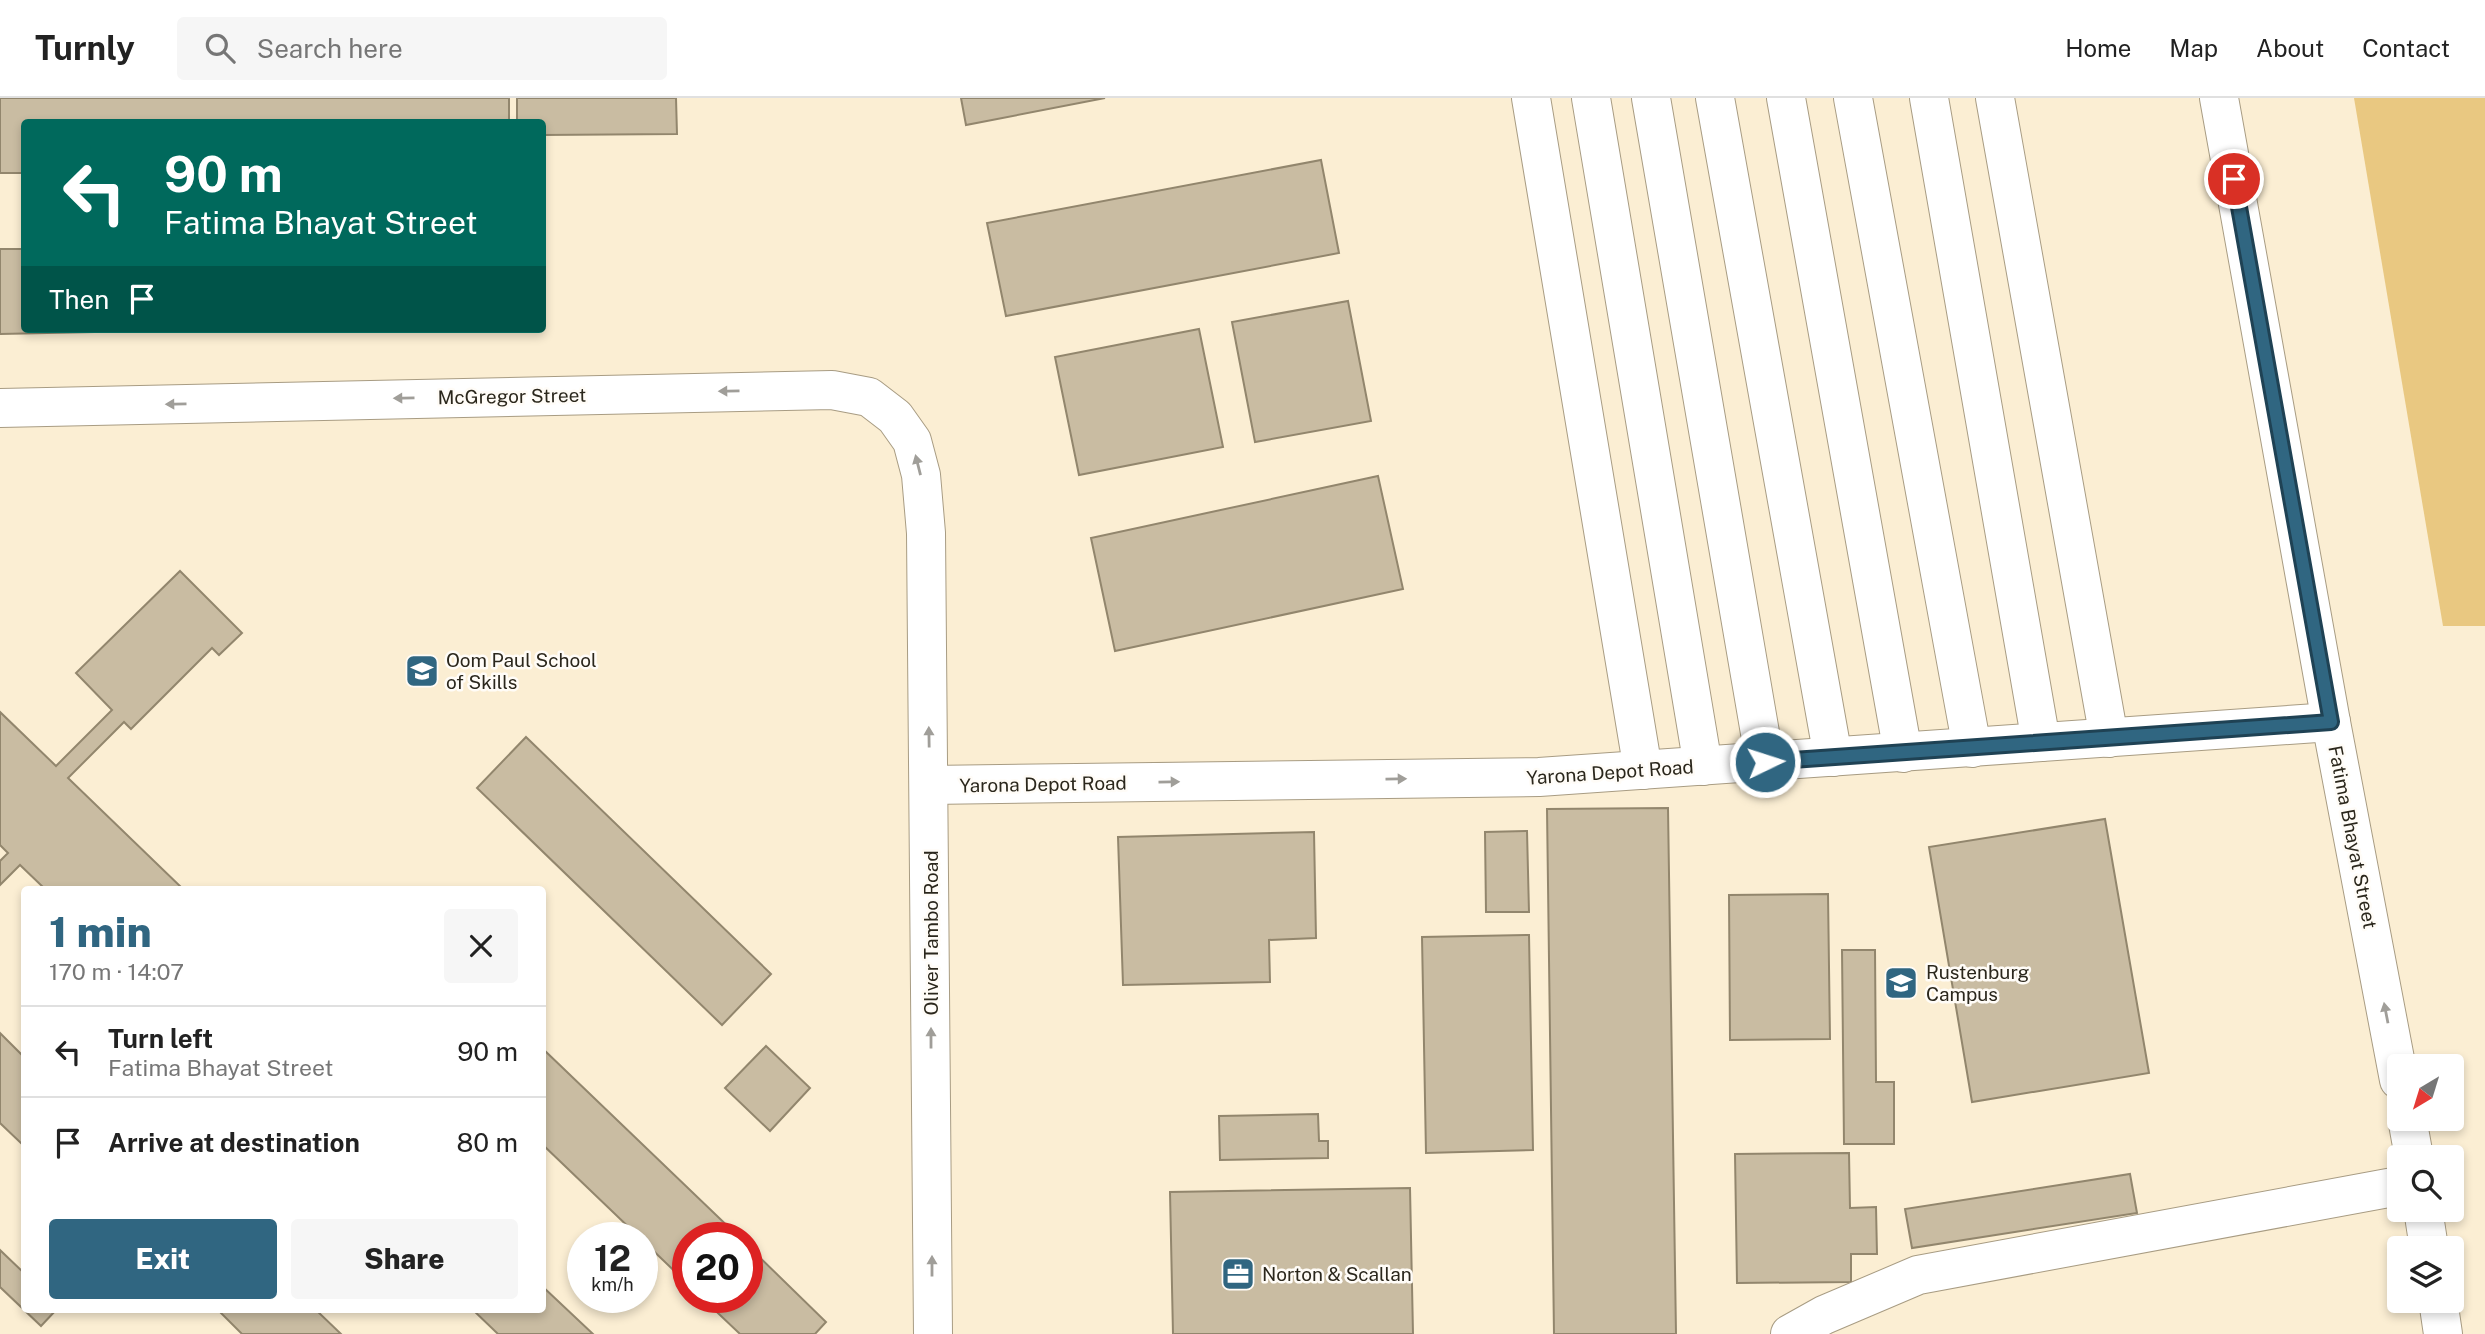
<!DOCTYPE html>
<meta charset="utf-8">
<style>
:root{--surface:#fff;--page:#f6f6f6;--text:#222;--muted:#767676;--line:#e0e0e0;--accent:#306681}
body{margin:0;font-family:"Public Sans",sans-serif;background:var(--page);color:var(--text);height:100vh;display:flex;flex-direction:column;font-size:26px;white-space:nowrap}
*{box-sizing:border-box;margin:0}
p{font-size:23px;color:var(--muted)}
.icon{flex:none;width:38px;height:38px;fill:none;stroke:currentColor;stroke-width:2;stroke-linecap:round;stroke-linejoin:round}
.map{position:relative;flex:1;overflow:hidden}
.panel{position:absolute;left:21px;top:788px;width:525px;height:427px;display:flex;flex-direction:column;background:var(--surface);border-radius:7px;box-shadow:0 4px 10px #0003}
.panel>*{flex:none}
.hud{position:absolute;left:21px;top:21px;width:525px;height:214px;border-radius:7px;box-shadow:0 4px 10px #0003;background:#00695c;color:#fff;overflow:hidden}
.needle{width:46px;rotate:218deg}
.buttons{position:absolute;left:2387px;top:956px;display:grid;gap:14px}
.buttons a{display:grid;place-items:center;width:77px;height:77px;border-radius:7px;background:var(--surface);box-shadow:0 4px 10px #0003;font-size:35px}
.speed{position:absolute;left:567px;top:1124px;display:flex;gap:14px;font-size:35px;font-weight:700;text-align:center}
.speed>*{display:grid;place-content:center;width:91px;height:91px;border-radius:50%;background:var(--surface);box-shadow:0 4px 10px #0003;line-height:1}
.speed small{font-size:18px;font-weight:400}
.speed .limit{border:10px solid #d22;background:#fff;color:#111}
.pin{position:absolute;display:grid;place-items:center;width:60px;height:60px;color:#fff;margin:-30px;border:4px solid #fff;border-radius:50%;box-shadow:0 2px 7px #0007}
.me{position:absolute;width:77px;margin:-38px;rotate:86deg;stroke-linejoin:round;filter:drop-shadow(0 0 5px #0008)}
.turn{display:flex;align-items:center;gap:24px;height:147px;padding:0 28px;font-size:32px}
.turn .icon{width:91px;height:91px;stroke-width:2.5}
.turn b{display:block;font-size:49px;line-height:60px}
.then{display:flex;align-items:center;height:66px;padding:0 28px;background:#0003;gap:14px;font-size:26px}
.round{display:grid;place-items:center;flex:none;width:74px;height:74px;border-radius:7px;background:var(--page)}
.summary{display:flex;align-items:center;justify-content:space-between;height:119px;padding:0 28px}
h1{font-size:42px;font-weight:800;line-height:52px;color:var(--accent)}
.cta{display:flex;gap:14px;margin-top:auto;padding:14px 28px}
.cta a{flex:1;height:80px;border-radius:7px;background:var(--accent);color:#fff;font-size:28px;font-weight:800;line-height:80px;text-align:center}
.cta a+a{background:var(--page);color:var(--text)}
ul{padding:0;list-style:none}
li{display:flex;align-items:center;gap:21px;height:91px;padding:0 28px;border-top:2px solid var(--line)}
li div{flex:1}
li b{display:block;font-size:26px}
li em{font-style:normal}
header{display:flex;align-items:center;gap:42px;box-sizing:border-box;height:98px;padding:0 35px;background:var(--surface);border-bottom:2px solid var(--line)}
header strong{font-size:33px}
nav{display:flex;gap:38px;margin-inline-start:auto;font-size:24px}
.search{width:490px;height:63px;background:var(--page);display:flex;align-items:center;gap:18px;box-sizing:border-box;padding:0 24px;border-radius:7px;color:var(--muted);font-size:26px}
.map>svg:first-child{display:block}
</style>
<header>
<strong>Turnly</strong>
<div class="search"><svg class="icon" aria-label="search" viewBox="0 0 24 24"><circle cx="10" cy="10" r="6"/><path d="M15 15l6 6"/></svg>Search here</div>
<nav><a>Home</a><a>Map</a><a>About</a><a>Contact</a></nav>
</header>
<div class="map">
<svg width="2485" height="1236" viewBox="0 0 2485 1236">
<rect width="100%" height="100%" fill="#fbeed3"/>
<!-- green -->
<polygon fill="#e9c881" points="2354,0 2485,0 2485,528 2443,528"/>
<!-- building -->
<g fill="#c9bca2" stroke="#92866d" stroke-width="2">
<polygon points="0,0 509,0 509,24 24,24 24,75 0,75"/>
<polygon points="517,0 676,0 677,36 542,37 542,24 517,24"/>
<polygon points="961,0 1105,0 966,27"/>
<polygon points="1321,62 1339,155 1006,218 987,125"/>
<polygon points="0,151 24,151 24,231 237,231 0,236"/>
<polygon points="1348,203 1371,323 1255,344 1232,224"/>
<polygon points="1199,231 1223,349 1079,377 1055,259"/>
<polygon points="1378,378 1403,491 1115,553 1091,440"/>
<polygon points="180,473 242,535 219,557 212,550 131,631 124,624 68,680 183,791 45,791 20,767 0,787 0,763 8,755 0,747 0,614 56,668 112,612 76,575"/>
<polygon points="526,639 771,876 722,927 477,690"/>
<polygon points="1668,710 1676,1236 1554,1236 1547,711"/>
<polygon points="2105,721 2149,975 1972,1004 1929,749"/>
<polygon points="1527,733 1529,814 1486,814 1485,734"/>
<polygon points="1314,734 1316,840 1269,842 1270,884 1123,887 1118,739"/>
<polygon points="1828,796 1830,941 1730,942 1729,797"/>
<polygon points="1529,837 1533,1052 1426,1055 1422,839"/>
<polygon points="1842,852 1875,852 1876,984 1894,984 1894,1046 1844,1046"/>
<polygon points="0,935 24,959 24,1048 0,1025"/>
<polygon points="766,948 810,990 770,1033 725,990"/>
<polygon points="542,950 739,1139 688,1139 688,1186 642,1142 642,1139 639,1139 542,1046"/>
<polygon points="1318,1016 1319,1043 1328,1043 1328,1060 1220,1062 1219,1018"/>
<polygon points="1849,1055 1850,1110 1876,1109 1877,1156 1851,1156 1851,1184 1737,1185 1735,1056"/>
<polygon points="2130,1076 2137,1115 1912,1150 1905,1111"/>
<polygon points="1410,1090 1413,1236 1173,1236 1170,1094"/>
<polygon points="747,1147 826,1224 815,1236 740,1236 701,1199 747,1199"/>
<polygon points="0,1152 24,1175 24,1211 57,1211 41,1228 0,1189"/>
<polygon points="542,1188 593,1236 498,1236 472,1211 542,1211"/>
<polygon points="217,1211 315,1211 341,1236 242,1236"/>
</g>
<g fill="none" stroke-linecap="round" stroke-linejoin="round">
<defs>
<g id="minor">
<polyline points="1531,0 1643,672"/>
<polyline points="1591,0 1703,668"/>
<polyline points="1651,0 1765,664"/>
<polyline points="1715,0 1833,659"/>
<polyline points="1786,0 1903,655"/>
<polyline points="1853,0 1972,650"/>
<polyline points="1929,0 2041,644"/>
<polyline points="1995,0 2109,640"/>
<polyline points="0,310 832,292 869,299 895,319 912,343 921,377 926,435 933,1236"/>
<polyline points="929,687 1539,679 2331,624"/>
<polyline points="1790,1236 1824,1217 1918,1177 2399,1088"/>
</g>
<g id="major">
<polyline points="2219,0 2331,624 2399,982"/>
<polyline points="2407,1020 2414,1059"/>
<polyline points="2423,1111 2429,1150"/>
<polyline points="2438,1202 2443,1236"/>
</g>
</defs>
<!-- minor casing -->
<use href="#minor" stroke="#a89c83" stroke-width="40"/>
<!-- major casing -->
<use href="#major" stroke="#a89c83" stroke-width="40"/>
<!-- minor -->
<use href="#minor" stroke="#fff" stroke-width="38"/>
<!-- major -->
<use href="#major" stroke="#fff" stroke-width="38"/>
</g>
<!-- one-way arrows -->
<defs><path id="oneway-solid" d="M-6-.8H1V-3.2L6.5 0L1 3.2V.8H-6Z" transform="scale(1.75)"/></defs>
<g fill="#a09e99">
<use href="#oneway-solid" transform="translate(729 293) rotate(179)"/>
<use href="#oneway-solid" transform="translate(404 300) rotate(179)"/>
<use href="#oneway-solid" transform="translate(176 306) rotate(179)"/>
<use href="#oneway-solid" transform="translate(918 367) rotate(-104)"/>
<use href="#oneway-solid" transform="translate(929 639) rotate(-91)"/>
<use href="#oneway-solid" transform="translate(1396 681) rotate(-1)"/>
<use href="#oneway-solid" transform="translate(1169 684) rotate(-1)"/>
<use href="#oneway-solid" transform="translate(2386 915) rotate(-101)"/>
<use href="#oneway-solid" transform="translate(931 940) rotate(-90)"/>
<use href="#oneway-solid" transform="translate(932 1168) rotate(-90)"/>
</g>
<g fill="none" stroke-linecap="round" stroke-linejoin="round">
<defs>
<polyline id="route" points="1765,664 2331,624 2234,81"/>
</defs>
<!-- route casing -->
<use href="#route" stroke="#1f4254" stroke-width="18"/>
<!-- route -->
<use href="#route" stroke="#306681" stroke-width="12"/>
</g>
<!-- icons -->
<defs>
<symbol id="school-square" viewBox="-11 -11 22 22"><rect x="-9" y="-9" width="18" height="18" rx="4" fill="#306681" stroke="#fffcf7"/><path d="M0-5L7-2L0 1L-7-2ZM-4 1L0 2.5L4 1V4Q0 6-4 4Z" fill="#fff"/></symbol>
<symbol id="university-square" viewBox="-11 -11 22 22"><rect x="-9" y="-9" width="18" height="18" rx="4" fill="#306681" stroke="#fffcf7"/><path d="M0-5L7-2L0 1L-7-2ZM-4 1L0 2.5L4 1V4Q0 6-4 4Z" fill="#fff"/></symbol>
<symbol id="office-square" viewBox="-11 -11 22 22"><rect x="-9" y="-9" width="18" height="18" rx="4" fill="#306681" stroke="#fffcf7"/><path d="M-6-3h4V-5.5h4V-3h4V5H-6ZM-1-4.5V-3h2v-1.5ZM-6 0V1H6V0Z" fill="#fff"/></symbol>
</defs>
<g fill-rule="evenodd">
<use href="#school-square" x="403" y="554" width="38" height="38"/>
<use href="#university-square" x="1882" y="866" width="38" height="38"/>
<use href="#office-square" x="1219" y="1157" width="38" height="38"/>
</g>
<g text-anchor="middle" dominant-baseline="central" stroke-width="5" stroke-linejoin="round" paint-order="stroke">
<!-- street labels -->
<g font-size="19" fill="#2b271c" stroke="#fffcf7">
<text transform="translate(512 298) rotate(-1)">McGregor Street</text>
<text transform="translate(1610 674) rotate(-4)">Yarona Depot Road</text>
<text transform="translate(1043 686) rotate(-1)">Yarona Depot Road</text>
<text transform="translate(2353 739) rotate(79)">Fatima Bhayat Street</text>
<text transform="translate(931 835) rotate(-90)">Oliver Tambo Road</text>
</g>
<!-- poi labels -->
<g font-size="19" fill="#2b271c" stroke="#fffcf7" text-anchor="start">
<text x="446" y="562">Oom Paul School<tspan x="446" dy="22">of Skills</tspan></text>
<text x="1926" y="874">Rustenburg<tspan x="1926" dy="22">Campus</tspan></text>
<text x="1262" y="1176">Norton &amp; Scallan</text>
</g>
</g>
</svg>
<div class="buttons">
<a><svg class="needle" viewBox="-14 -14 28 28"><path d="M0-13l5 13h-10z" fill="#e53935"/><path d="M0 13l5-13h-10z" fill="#767676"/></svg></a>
<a><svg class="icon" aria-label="search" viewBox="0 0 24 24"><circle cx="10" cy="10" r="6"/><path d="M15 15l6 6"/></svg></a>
<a><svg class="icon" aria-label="layers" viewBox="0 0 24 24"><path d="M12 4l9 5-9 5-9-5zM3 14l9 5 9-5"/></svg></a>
</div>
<div class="speed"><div>12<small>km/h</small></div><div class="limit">20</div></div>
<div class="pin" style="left:2234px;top:81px;background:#d93025"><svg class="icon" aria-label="arrive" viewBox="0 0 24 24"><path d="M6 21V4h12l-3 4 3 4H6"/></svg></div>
<svg class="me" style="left:1765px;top:664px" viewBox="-20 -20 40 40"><circle r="17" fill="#306681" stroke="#fff" stroke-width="3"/><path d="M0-11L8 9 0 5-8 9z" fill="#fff"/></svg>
<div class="hud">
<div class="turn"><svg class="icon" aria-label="left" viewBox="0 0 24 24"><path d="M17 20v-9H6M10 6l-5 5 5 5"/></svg><div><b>90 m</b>Fatima Bhayat Street</div></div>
<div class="then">Then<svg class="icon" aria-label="arrive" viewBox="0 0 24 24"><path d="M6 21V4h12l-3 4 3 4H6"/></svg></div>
</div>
<section class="panel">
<div class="summary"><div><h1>1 min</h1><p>170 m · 14:07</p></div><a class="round"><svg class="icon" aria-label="close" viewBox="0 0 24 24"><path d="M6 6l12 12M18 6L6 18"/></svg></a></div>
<ul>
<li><svg class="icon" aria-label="left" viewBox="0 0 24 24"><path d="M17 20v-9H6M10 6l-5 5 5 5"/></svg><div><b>Turn left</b><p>Fatima Bhayat Street</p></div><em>90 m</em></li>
<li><svg class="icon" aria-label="arrive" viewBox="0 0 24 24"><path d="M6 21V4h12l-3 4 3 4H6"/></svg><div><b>Arrive at destination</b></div><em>80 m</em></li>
</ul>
<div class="cta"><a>Exit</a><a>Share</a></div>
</section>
</div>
